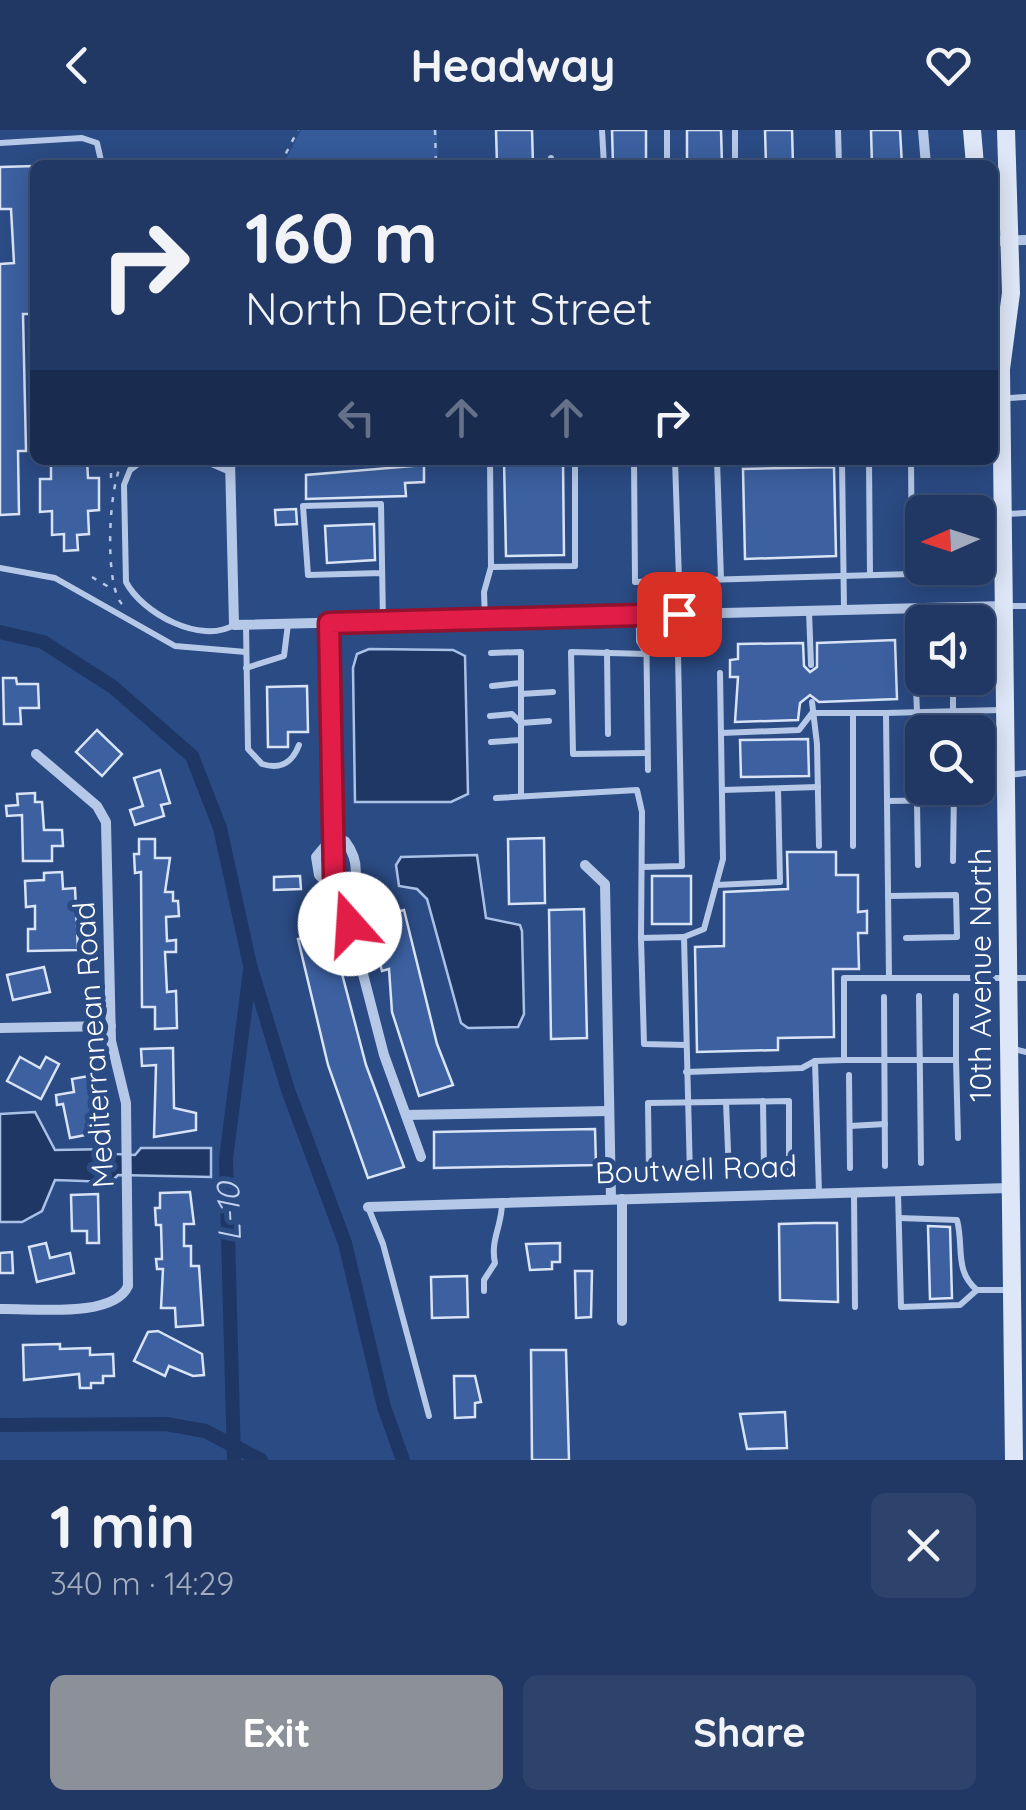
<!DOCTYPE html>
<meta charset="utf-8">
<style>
:root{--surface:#203863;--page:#2d436c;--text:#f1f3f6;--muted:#a2acbe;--line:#3d5278;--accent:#8c9099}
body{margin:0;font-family:Quicksand,sans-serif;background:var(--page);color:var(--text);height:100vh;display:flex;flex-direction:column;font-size:38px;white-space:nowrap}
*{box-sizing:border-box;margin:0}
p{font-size:32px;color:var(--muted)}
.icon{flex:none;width:55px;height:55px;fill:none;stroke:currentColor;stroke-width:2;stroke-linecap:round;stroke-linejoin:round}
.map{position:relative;height:1330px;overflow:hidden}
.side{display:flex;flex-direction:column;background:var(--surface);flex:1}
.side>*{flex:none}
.top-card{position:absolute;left:30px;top:30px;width:968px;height:305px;border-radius:15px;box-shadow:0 5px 25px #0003,0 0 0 2px var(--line);background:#203863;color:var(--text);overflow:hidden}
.needle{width:65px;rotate:267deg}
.tools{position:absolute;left:905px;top:365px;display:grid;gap:20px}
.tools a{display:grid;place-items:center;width:90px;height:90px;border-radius:15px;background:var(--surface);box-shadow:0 5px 25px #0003,0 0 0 2px var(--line);font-size:50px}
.pin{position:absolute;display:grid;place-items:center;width:85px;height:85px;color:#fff;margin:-42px;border-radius:20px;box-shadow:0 5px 15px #0006}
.me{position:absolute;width:110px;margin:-55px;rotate:341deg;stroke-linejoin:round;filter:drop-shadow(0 0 8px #0008)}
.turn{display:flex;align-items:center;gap:35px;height:210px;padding:0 50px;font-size:45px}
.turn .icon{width:130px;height:130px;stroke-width:2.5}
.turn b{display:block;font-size:70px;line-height:85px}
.lanes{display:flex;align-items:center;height:95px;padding:0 50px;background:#0003;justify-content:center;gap:50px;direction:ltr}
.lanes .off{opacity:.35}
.round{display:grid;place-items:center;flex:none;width:105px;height:105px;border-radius:15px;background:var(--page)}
.headline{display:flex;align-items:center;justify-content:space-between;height:170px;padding:0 50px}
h1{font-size:60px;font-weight:700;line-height:75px}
.cta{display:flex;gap:20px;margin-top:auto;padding:20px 50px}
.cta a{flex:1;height:115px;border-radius:15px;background:var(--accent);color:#fff;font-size:40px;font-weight:700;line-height:115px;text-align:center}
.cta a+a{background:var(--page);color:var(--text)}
header{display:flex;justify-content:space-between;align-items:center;height:130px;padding:0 50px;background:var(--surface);font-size:45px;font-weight:700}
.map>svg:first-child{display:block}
</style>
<header><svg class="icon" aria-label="back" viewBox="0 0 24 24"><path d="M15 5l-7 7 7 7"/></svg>Headway<svg class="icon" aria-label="heart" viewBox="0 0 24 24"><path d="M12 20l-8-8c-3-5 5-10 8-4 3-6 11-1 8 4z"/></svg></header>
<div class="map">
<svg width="1026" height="1330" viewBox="0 0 1026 1330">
<rect width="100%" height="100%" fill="#2b4b84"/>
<!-- green -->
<polygon fill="#365b9b" points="301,0 437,0 438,35 283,35"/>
<!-- water -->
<g fill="#1e3765" stroke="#aac1e7" stroke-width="2.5">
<polygon points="369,519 453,520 465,526 468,664 451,672 355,672 353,538 357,524"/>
<polygon points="477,725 486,788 520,795 522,801 524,884 518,897 468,898 461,893 427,769 417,759 399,756 396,735 401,727"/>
<polygon points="35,982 55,1020 111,1019 116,1024 135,1025 141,1018 211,1018 211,1047 118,1045 111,1052 55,1050 42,1081 22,1092 0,1092 0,984"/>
</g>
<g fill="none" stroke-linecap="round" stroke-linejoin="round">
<!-- canal -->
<g stroke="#1e3765" stroke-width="14">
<polyline points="0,502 43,512 113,557 192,626 220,698 250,835 288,960 345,1113 384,1277 403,1330"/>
<polyline points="0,1295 166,1294 205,1301 261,1330"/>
<polyline points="234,1330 226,1029 250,841"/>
</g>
</g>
<!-- building -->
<g fill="#3c60a0" stroke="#d8e3f6" stroke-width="2.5">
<polygon points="496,0 532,0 533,35 497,35"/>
<polygon points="612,0 646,0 646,35 613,35"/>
<polygon points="687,0 721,0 722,35 687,35"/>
<polygon points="765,0 792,0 793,35 766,35"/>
<polygon points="871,0 900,0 902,35 872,35"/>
<polygon points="35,36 35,184 23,184 26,321 18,321 19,384 0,385 0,134 14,133 11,79 0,79 0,37"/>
<polygon points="51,330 87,330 88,348 99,348 99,380 88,381 89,404 77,405 78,420 64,421 64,404 52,405 52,381 40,382 40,349 51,349"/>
<polygon points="504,330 563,330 564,425 506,426"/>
<polygon points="424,335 424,352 405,353 406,366 306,369 306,345"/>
<polygon points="834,337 836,426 745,429 743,339"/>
<polygon points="296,379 297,394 276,395 275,380"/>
<polygon points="374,394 375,430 327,433 325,396"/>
<polygon points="895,510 897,569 819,572 810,565 800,573 798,590 735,592 738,547 730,547 730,530 738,529 738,514 803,513 804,536 810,542 817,537 817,513"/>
<polygon points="3,548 16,548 17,554 38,554 39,578 20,578 21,594 4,594"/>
<polygon points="307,556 308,602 288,602 288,617 268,617 267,557"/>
<polygon points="97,600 122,624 102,646 76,622"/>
<polygon points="808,609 809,646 741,647 740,610"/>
<polygon points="160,640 170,673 161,675 164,686 135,695 130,680 143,676 134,648"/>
<polygon points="35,663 35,672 42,672 44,700 62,700 63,716 52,716 52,731 23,731 22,685 7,686 6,676 18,675 17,664"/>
<polygon points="544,708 545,773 509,774 508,709"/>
<polygon points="139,709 155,709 155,728 170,728 165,762 173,762 173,771 178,771 179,786 166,787 167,811 176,810 176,822 165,822 167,862 176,861 177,898 155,899 155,877 142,877 141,742 135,743 134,724 139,724"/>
<polygon points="787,722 836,722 836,745 858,745 858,782 867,781 867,803 858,803 859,839 833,839 834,907 778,908 778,920 697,922 695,817 724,816 724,762 788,759"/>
<polygon points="62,742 63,759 75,758 78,820 28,821 28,799 35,799 35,776 26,777 25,751 44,750 44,743"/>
<polygon points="300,746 301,759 274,760 274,747"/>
<rect x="652" y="746" width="39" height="48"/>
<polygon points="584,779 587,908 551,909 549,780"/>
<polygon points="404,780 437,914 453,955 419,966 392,882 389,839 382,841 368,788"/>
<polygon points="331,802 366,935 404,1037 368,1048 328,935 298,809"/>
<polygon points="44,837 50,862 13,870 7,845"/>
<polygon points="173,918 174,978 196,983 196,1000 154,1007 156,935 142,936 141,919"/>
<polygon points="20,927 40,938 46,927 59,934 41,969 7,951"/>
<polygon points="89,946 96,1003 70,1008 63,974 57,975 56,965 74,962 72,949"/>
<polygon points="595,999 596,1035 434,1038 434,1002"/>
<polygon points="190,1062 194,1094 184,1094 184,1116 191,1116 191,1136 199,1136 203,1195 176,1197 175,1178 161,1178 163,1139 157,1139 156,1129 162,1129 161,1095 156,1095 155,1078 160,1078 160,1063"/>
<polygon points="98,1064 99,1113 87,1113 87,1101 72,1101 71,1065"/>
<polygon points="814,1093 837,1093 838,1172 780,1170 779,1094"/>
<polygon points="928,1096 950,1097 952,1168 930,1169"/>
<polygon points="46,1113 50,1128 70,1123 74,1143 37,1152 29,1117"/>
<polygon points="560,1113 560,1132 552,1132 552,1139 530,1140 526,1114"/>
<polygon points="12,1122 13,1143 0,1143 0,1123"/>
<polygon points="575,1141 592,1141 591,1187 576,1188"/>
<polygon points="467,1146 468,1187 432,1188 431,1147"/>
<polygon points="158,1201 202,1224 204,1245 193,1246 169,1236 165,1246 134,1231 148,1202"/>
<polygon points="60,1214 60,1219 90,1218 90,1225 113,1224 114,1246 103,1246 103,1253 91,1253 91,1258 80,1258 79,1244 24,1250 23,1215"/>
<polygon points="531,1220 566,1220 569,1330 532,1330"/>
<polygon points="454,1246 475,1246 481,1272 475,1273 475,1287 455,1288"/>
<polygon points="785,1282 787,1318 747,1319 740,1284"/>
</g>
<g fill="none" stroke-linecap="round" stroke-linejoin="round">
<!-- path -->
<g stroke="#b5c8e7" stroke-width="2.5" stroke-dasharray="5 8" stroke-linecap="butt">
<polyline points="435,0 436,35"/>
<polyline points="280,35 298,0"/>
<polyline points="111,330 111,348"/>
<polyline points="92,447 112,459"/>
<path d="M 122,474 C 104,456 108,350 124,330"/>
</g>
<!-- lane -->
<g stroke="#b5c8e7" stroke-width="6">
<polyline points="602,0 604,35"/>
<polyline points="667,0 667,35"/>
<polyline points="735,0 735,35"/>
<polyline points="838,0 839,35"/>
<polyline points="0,13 82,8 97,13 102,35"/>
<polyline points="551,28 551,35"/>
<polyline points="992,269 1026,267"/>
<path d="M 143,330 L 130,340 L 124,355 L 126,452 C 142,483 201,515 234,495"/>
<polyline points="202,330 230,342"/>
<polyline points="490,330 491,437 575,436 575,330"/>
<polyline points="634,330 635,452 912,444 911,330"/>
<polyline points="675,330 679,450"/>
<polyline points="717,330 721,449"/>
<polyline points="842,330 844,479"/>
<polyline points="869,330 870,445"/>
<polyline points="1005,384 1026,383"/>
<polyline points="0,438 55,448 175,516 246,522"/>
<polyline points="382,443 308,445 303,376 381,374 383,491"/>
<polyline points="1007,476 1026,476"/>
<polyline points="809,481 811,535"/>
<polyline points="639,485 639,511 646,523"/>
<polyline points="646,485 648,640"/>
<polyline points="485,489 484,462 491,437"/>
<path d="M 246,495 L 248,619 L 262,634 C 281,640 292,633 299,615"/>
<polyline points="607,522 608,604"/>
<polyline points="491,523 521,522 521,666"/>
<polyline points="647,524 571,522 573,624 647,623"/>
<polyline points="246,538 284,526 288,494"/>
<polyline points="953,548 953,581"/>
<polyline points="492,556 521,553"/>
<polyline points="521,564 553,562"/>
<polyline points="812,572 817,614 819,716"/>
<polyline points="917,582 914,510 922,510"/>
<polyline points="853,583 853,716"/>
<polyline points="490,586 512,584 521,593 549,591"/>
<polyline points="721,603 799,600 812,583 886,583"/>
<polyline points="916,607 918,735"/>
<polyline points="491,612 521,610"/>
<polyline points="1008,645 1026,643"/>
<polyline points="722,660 818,657"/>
<polyline points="496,668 637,660 642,682 641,808"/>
<polyline points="887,671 954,670"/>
<polyline points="953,731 954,658"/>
<polyline points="642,737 682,736 678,523"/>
<polyline points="716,755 780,752 778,659"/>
<polyline points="888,766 956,765 957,807 906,808"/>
<polyline points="684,807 704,799 723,729 720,543"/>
<polyline points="889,848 886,583 1000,580"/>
<polyline points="919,866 921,1033"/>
<polyline points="884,867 885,1036"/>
<polyline points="686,915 644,914 641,808 684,807 690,1045"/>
<polyline points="1010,918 1026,922"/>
<polyline points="844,930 956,930 956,866"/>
<polyline points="956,930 958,1008"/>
<polyline points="686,942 802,938 815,931"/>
<polyline points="849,945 850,1038"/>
<polyline points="763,971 764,1041"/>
<polyline points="726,972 729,1044"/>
<polyline points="850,996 885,994"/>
<polyline points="649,1045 648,973 789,971 789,1038"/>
<polyline points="898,1062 901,1177 960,1175 977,1160 1008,1160"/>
<polyline points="819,1063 815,931 844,930 844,848 1026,848"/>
<polyline points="854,1063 855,1177"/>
<polyline points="368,1077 383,1114 429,1286"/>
<path d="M 899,1088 L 957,1090 C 964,1116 954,1141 977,1160"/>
<path d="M 484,1161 L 484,1150 L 495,1133 C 490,1110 502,1096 502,1073"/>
</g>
<!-- street -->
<g stroke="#b5c8e7" stroke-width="10">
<polyline points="923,0 926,35"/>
<polyline points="992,111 1026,110"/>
<polyline points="230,330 234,495 1005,476"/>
<polyline points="329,493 336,763 350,794 384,925 421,1027"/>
<polyline points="585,735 605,754 611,1069"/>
<path d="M 335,761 L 319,745 L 316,727 L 332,708 L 345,711 C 364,736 354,754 345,781"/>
<polyline points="0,898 111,896"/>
<polyline points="406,985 608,981"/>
<polyline points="622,1069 622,1191"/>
<polyline points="368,1077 1009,1058"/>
<path d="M 0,1179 C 33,1178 113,1189 128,1156 L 126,973 L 111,911 L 106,692 L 97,676 L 36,624"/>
</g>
<!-- secondary -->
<g stroke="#dee7f7" stroke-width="18">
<polyline points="972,0 975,35"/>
<polyline points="1006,0 1011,163 1001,239 1014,1330"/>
</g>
</g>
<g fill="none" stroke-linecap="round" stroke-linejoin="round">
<defs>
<polyline id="route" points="350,794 336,764 334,746 329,493 679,484"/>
</defs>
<!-- route casing -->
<use href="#route" stroke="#92132f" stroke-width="25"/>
<!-- route -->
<use href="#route" stroke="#e11d48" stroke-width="18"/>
</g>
<g text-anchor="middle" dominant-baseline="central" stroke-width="10" stroke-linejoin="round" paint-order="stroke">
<!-- street labels -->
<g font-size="30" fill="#fff" stroke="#2b4b84">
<text transform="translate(980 845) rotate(-90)">10th Avenue North</text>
<text transform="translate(93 915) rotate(-94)">Mediterranean Road</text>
<text transform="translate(696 1039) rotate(-2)">Boutwell Road</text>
</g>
<!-- water labels -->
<g font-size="32" font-style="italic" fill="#c1d2ee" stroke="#2b4b84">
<text transform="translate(228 1082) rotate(-92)">L-10</text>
</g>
</g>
</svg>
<div class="tools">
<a><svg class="needle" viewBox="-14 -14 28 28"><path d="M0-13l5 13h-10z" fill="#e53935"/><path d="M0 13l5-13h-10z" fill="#a2acbe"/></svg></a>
<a><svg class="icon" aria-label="sound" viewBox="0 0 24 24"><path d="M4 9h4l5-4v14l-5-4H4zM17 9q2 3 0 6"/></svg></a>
<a><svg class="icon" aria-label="search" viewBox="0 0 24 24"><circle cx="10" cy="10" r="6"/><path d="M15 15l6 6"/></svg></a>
</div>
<div class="pin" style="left:679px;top:484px;background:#d93025"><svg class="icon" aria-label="arrive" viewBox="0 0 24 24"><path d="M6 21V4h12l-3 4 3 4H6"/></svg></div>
<svg class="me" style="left:350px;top:794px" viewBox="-20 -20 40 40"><circle r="19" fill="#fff"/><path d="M0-13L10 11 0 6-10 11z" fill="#e11d48"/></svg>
<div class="top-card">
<div class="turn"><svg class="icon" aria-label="right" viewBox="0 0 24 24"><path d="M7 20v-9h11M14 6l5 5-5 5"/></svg><div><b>160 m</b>North Detroit Street</div></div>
<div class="lanes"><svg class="icon off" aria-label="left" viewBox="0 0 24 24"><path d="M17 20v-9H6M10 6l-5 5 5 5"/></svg><svg class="icon off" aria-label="ahead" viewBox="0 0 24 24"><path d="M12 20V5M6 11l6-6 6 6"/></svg><svg class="icon off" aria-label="ahead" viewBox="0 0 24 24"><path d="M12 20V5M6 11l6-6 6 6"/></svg><svg class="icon" aria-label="right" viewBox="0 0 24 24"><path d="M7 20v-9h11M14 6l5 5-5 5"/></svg></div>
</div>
</div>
<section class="side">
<div class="headline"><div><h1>1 min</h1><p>340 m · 14:29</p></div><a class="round"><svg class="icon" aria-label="close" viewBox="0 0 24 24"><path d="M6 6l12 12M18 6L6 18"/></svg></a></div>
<div class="cta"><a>Exit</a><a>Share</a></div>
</section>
